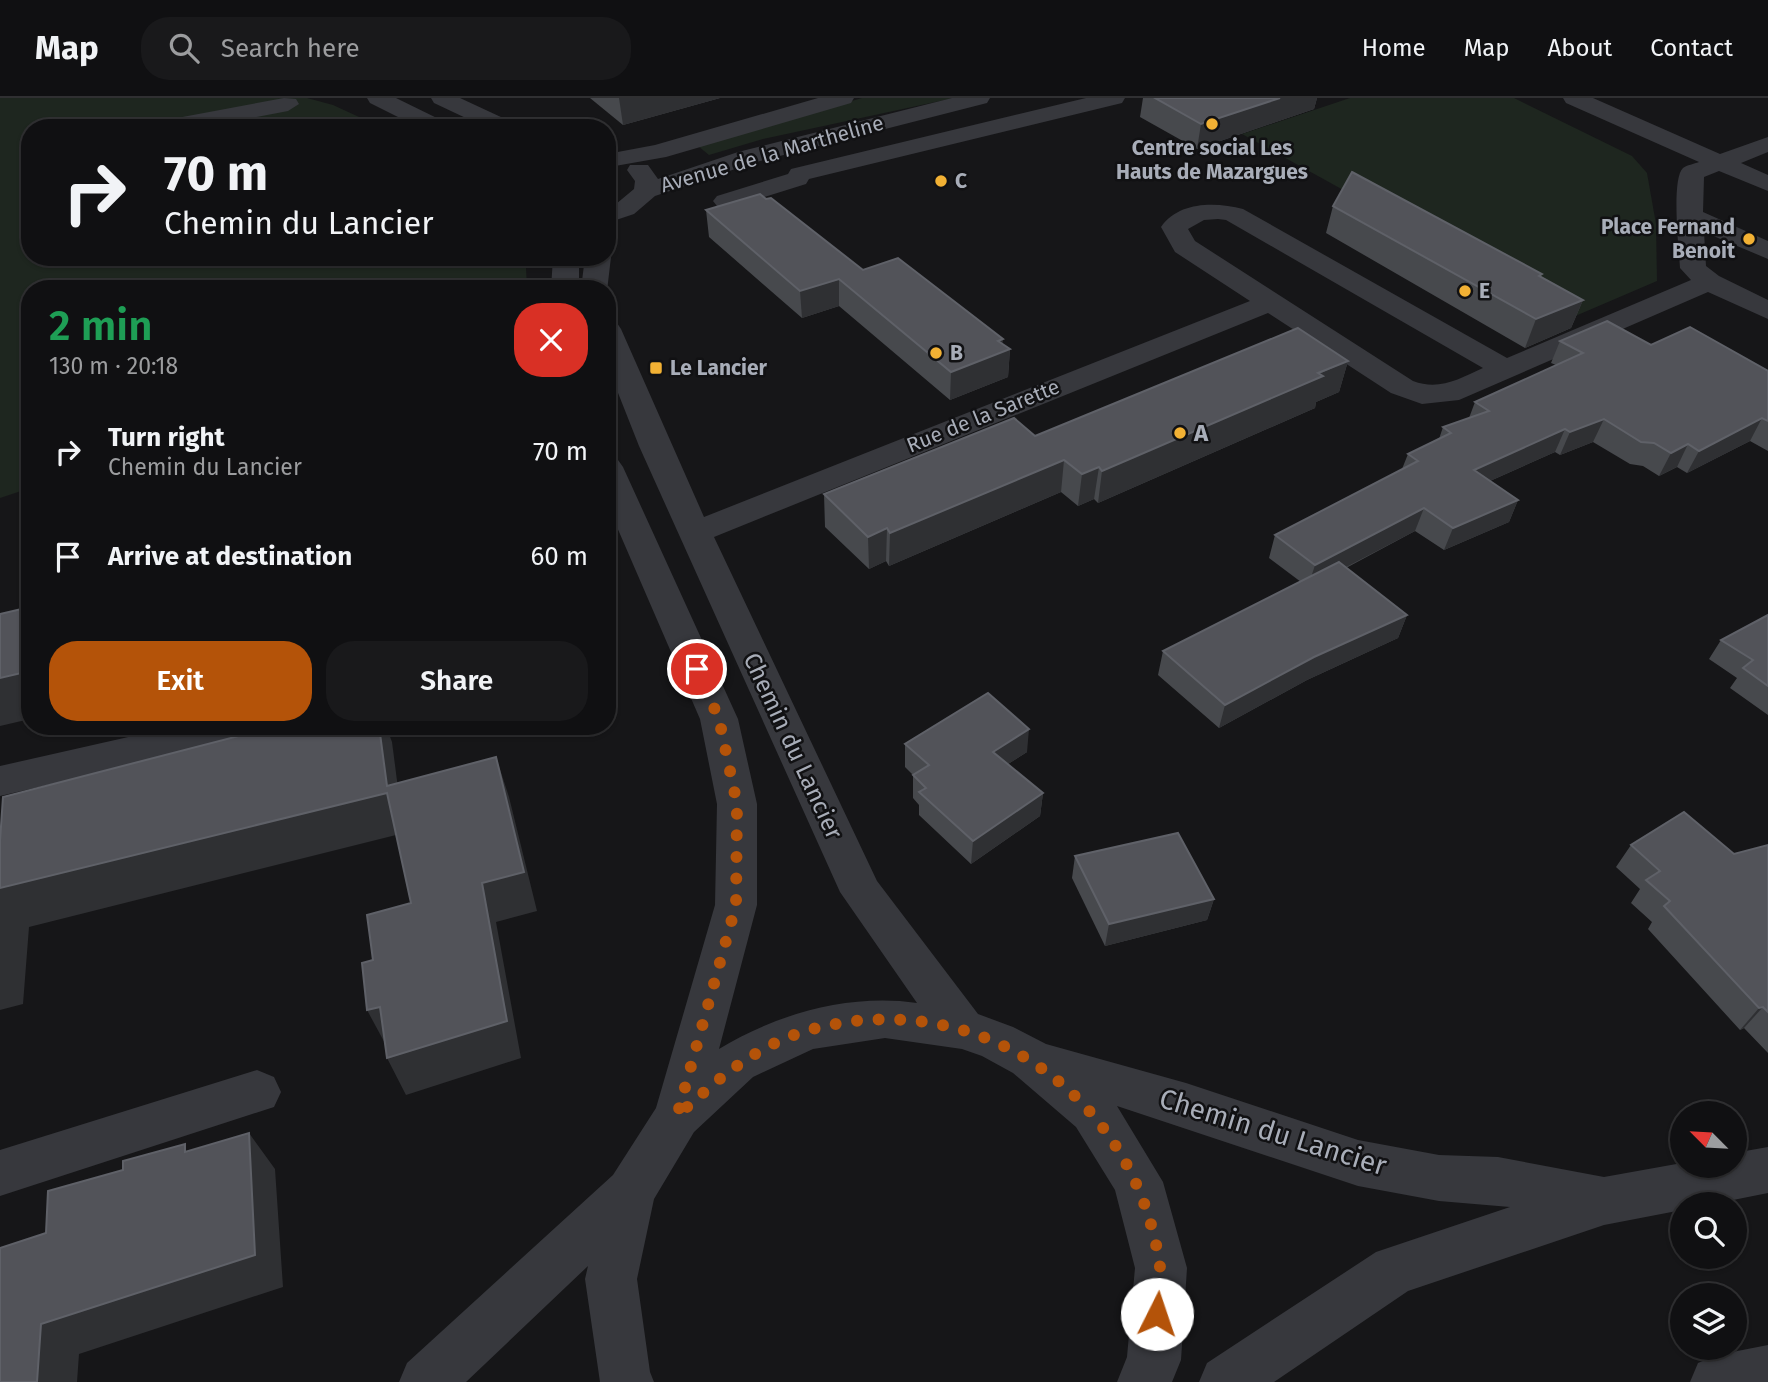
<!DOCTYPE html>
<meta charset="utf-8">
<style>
:root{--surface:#101012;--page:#19191b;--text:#f1f3f6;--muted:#9c9d9f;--line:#303032;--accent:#b45309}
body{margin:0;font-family:"Fira Sans",sans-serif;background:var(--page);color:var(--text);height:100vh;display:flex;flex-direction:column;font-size:26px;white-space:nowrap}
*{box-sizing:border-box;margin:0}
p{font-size:23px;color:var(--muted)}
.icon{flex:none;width:38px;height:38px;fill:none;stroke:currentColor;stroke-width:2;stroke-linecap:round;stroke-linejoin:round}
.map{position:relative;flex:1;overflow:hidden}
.side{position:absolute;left:21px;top:182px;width:595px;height:455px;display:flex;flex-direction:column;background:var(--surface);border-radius:28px;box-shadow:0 2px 5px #0004,0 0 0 2px var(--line)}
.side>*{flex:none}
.banner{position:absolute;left:21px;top:21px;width:595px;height:147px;border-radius:28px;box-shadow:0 2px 5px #0004,0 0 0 2px var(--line);background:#101012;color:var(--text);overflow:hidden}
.needle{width:46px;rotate:294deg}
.fabs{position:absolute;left:1670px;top:1003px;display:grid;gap:14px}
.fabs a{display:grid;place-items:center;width:77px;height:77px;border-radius:50%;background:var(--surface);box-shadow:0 2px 5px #0004,0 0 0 2px var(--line);font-size:35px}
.pin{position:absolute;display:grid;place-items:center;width:60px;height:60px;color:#fff;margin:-30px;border:4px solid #fff;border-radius:50%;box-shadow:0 2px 7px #0007}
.me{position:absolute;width:77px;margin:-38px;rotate:4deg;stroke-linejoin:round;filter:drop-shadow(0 0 5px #0008)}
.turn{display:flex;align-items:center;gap:24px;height:147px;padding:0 28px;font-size:32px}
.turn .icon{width:91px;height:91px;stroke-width:2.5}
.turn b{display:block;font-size:49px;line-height:60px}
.round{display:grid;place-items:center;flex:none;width:74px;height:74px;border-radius:28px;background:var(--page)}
.overview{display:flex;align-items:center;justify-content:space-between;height:119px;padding:0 28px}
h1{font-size:42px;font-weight:600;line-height:52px;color:#1e9e55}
.button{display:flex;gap:14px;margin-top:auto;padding:14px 28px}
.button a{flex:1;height:80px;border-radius:28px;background:var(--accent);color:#fff;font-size:28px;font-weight:600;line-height:80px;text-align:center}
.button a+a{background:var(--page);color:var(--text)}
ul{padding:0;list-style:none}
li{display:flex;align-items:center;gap:21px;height:105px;padding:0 28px}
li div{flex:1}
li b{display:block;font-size:26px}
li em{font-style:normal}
header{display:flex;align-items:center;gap:42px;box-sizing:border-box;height:98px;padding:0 35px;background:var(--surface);border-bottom:2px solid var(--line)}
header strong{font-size:33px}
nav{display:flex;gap:38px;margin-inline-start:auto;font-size:24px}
.search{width:490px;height:63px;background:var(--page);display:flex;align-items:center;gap:18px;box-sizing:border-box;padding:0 24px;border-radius:28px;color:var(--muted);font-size:26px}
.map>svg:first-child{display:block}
</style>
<header>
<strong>Map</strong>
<div class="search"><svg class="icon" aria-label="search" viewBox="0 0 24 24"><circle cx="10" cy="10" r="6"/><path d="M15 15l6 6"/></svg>Search here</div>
<nav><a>Home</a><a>Map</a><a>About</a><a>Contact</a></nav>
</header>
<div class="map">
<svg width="1768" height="1284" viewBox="0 0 1768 1284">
<rect width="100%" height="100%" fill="#161618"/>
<!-- green -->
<g fill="#1e261f">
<polygon points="0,0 307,0 333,7 383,30 30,30 30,159 520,159 526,170 527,191 30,191 30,390 0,400"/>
<polygon points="862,0 954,0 763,41 709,57 698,48"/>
<polygon points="1350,0 1514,0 1632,58 1647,75 1656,126 1657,183 1573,219 1242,36"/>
</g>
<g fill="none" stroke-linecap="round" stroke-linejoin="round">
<!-- minor -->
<g fill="#37383d" fill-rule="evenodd">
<polygon points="284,0 296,1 299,6 288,13 199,30 149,30 161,23"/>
<polygon points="367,0 396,0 447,25 451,30 420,30 370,5"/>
<polygon points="431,0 460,0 514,25 518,30 487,30 434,5"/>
<polygon points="818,0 854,0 851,5 666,59 615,68 607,66 607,56 655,47"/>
<polygon points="952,0 990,0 987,5 756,64 655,98 634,116 607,125 607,109 616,106 634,91 635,83 627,72 630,67 648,67 658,81 738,54"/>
<polygon points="1086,0 1125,0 1122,5 809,81 806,86 735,108 717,108 713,103 717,98 788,76 791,71"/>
<path d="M 1563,0 L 1593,0 L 1720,56 L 1768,39 L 1768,54 L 1741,65 L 1768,77 L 1768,93 L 1719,73 L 1704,79 L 1703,114 L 1768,143 L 1768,161 L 1704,134 L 1706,168 L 1719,178 L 1768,202 L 1768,221 L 1708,194 L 1459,302 L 1422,306 L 1391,295 L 1268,215 L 714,439 L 877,783 L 978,916 L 1013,929 L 1046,946 L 1186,985 L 1358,1042 L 1439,1057 L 1498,1059 L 1604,1079 L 1682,1065 L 1682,1068 L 1734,1068 L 1734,1055 L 1768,1049 L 1768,1095 L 1713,1106 L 1682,1106 L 1682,1112 L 1604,1127 L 1408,1193 L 1274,1284 L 1199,1284 L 1207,1265 L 1376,1154 L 1510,1109 L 1439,1103 L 1358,1088 L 1117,1008 L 1163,1084 L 1187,1170 L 1181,1262 L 1172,1284 L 1117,1284 L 1127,1259 L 1135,1170 L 1115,1092 L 1076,1029 L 1013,975 L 982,958 L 962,951 L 885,940 L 813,951 L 753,979 L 694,1034 L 654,1101 L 637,1181 L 650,1274 L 654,1284 L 600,1284 L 585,1181 L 588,1168 L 466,1284 L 399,1284 L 407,1265 L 613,1077 L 656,1010 L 715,807 L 717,706 L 700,621 L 607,406 L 607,359 L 618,362 L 623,369 L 738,621 L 757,706 L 757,807 L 719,951 C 776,916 850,895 917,905 L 840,794 L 639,348 L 607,267 L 607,223 L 617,225 L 621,231 L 704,419 L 1250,203 L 1175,154 L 1161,129 C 1179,103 1216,104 1243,111 L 1507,260 L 1691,182 L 1680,170 C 1679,153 1671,81 1683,70 C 1687,67 1694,66 1699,64 L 1566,5 ZM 1218,121 L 1226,122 L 1483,270 C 1459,281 1439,293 1413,283 L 1195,143 L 1188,131 L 1204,122 Z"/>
<polygon points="607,153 611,159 607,193 581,191 585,159 607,159"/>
<polygon points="553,159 579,159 579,191 551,191"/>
<polygon points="177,628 260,628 254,638 241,642 0,698 0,668"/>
<polygon points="257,972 274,979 281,994 274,1009 0,1098 0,1052"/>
<polygon points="1768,1247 1768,1284 1690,1284 1698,1265 1717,1257"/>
</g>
</g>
<!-- wall -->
<g fill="#47494d">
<polygon points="590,0 720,0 623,27"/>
<polygon points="1143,0 1317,0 1314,11 1197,51 1140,19"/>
<polygon points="1333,108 1542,176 1540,179 1583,202 1571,230 1525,250 1326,135"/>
<polygon points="706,112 863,172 1003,246 1010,251 1008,279 950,302 839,208 802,220 709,139"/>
<polygon points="1560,243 1651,247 1768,273 1768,353 1750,343 1687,375 1677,369 1659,378 1643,368 1630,366 1593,344 1560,357 1555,354 1490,383 1518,402 1509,424 1444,452 1415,433 1346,470 1407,517 1398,540 1307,582 1219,630 1158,577 1163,553 1301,484 1269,460 1275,437 1402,371 1408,356 1439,341 1443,329 1469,320 1475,304 1556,267 1551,265"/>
<polygon points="1348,263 1339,294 1316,304 1315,310 1098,405 1094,401 1078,408 1061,394 889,468 886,463 869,471 825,429 824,396 1035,338"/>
<polygon points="1768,517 1768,617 1730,590 1737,580 1709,561 1721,542"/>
<polygon points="905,646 1027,654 1008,666 1043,695 1040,718 971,766 919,717 919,707 913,700 913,677 905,669"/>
<polygon points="1631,747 1734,756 1768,747 1768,955 1744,930 1740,932 1648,831 1652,824 1631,805 1640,791 1616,769"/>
<polygon points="1075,758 1214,801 1207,822 1105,848 1072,780"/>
</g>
<!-- shaded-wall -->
<g fill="#2f3033">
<polygon points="619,0 720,0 623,27"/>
<polygon points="1280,0 1317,0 1314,11 1197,51 1201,26"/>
<polygon points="839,181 839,208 802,220 800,193"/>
<polygon points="1583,202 1571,230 1525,250 1536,221"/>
<polygon points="1003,241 1002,254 1010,251 1008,279 950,302 951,274 998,243"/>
<polygon points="1348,263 1339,294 1316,304 1315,310 1098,405 1102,373"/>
<polygon points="1762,320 1750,343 1687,375 1699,353"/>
<polygon points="1604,321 1593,344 1560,357 1570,334"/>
<polygon points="1565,331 1555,354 1465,394 1474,372"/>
<polygon points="1688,346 1677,369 1659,378 1671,355"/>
<polygon points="1064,362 1061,394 889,468 890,435"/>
<polygon points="1099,369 1094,401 1078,408 1082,376"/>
<polygon points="1518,402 1509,424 1444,452 1453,430"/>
<polygon points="1424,410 1415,433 1308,489 1315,467"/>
<polygon points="887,430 886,463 869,471 868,439"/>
<polygon points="1407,517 1398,540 1307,582 1219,630 1225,607 1314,559"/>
<polygon points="30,573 30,621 0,628 0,580"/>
<polygon points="379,628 386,628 392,644 403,729 387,688"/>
<polygon points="1029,631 1027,654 991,677 993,654"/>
<polygon points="496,659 509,699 537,813 496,824 521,960 406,997 387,960 482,785"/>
<polygon points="387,695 404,735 29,829 23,906 0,912 0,790"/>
<polygon points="1043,695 1040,718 971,766 973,743"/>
<polygon points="1214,801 1207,822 1105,848 1109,826"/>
<polygon points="380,909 387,949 367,912"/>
<polygon points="1763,909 1744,930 1740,932 1759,910"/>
<polygon points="249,1035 275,1071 283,1189 79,1256 77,1284 37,1284 41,1226"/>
</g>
<!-- building -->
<g fill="#525359" stroke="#5f6168" stroke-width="2">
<polygon points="1155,0 1280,0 1201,26"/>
<polygon points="1352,74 1542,176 1539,178 1583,202 1536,221 1333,108"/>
<polygon points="760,96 766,101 771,100 863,172 898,160 1003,241 998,243 1010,251 951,274 839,181 800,193 706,112"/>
<polygon points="1607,223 1651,247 1690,229 1768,273 1768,323 1762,320 1699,353 1688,346 1671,355 1654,345 1641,344 1604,321 1570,334 1565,331 1474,372 1518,402 1453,430 1424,410 1315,467 1275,437 1418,363 1408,356 1451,335 1443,329 1489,313 1475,304 1583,255 1560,243"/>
<polygon points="1298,230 1348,263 1318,275 1323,278 1102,373 1099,369 1082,376 1064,362 890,435 887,430 868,439 824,396 1014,320 1035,338"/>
<polygon points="1339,464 1407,517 1314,559 1225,607 1163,553"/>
<polygon points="30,509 30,573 0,580 0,516"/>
<polygon points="1768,517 1768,588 1743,570 1753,562 1721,542"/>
<polygon points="988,595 1029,631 993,654 1043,695 973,743 919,694 926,690 913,677 929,667 905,646"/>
<polygon points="277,628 379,628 387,688 496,659 524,774 482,785 507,923 387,960 380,909 367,912 362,865 373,862 367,817 411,805 387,695 0,790 0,743 3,699"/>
<polygon points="1684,714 1734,756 1768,747 1768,914 1763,909 1759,910 1664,808 1670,803 1646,782 1660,773 1631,747"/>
<polygon points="1178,735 1214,801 1109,826 1075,758"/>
<polygon points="249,1035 255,1157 41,1226 37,1284 0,1284 0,1150 46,1135 48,1093 123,1072 123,1063 185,1046 185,1054"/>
</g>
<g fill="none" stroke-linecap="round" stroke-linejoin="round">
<!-- route -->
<path stroke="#b45309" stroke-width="12" stroke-dasharray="0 21.6" d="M 697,571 L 719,621 L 737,706 L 736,807 L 677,1018 C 717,982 756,947 809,932 C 979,885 1136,998 1160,1169 C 1162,1183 1158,1201 1157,1216"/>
</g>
<!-- markers -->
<g fill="#f2b134" stroke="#111113" stroke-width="2.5">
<circle cx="1212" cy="26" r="7"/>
<circle cx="941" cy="83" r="7"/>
<circle cx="1749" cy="141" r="7"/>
<circle cx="1465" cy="193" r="7"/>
<circle cx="936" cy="255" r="7"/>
<rect x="649" y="263" width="14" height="14" rx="3.5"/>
<circle cx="1180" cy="335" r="7"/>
</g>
<g text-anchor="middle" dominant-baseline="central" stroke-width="5" stroke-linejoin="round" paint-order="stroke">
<!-- far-poi labels -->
<g font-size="21" font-weight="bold" fill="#a8adb8" stroke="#111113" text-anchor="start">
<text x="1212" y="50" text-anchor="middle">Centre social Les<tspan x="1212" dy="24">Hauts de Mazargues</tspan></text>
<text x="955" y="83">C</text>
<text x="1735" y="129" text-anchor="end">Place Fernand<tspan x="1735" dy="24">Benoit</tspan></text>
<text x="1479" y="193">E</text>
<text x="950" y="255">B</text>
<text x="670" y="270">Le Lancier</text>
</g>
<!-- far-street labels -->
<g font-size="21" fill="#a8adb8" stroke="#111113">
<text transform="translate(772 56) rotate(-16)">Avenue de la Martheline</text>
<text transform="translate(983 318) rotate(-22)">Rue de la Sarette</text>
</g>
<!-- poi labels -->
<g font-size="24" font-weight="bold" fill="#a8adb8" stroke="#111113" text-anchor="start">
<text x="1194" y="335">A</text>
</g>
<!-- street labels -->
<g font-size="24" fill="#a8adb8" stroke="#111113">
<text transform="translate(793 648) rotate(65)">Chemin du Lancier</text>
</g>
<!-- near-street labels -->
<g font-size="28" fill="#a8adb8" stroke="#111113">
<text transform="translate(1273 1034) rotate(17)">Chemin du Lancier</text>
</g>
</g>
</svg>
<div class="fabs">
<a><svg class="needle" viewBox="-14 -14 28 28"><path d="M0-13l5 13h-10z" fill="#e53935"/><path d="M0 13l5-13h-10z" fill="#9c9d9f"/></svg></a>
<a><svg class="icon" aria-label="search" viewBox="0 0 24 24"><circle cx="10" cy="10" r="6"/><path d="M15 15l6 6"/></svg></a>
<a><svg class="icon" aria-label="layers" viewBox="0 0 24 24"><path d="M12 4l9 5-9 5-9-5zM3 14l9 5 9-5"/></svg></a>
</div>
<div class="pin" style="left:697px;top:571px;background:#d93025"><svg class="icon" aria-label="arrive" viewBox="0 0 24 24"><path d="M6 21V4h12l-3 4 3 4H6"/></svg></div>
<svg class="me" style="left:1157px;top:1216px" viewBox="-20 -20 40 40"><circle r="19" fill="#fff"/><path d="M0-13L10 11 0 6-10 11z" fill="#b45309"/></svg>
<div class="banner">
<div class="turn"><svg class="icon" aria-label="right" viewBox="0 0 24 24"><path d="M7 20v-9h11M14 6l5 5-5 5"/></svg><div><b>70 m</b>Chemin du Lancier</div></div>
</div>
<section class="side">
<div class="overview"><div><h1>2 min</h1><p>130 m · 20:18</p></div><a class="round" style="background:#d93025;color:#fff"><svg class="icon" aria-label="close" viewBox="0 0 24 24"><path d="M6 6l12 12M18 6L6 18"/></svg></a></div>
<ul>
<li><svg class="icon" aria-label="right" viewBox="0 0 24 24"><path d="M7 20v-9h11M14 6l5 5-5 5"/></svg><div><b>Turn right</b><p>Chemin du Lancier</p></div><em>70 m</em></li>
<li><svg class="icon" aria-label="arrive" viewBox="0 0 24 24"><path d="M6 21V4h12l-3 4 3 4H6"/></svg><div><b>Arrive at destination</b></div><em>60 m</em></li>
</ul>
<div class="button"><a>Exit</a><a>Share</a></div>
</section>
</div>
